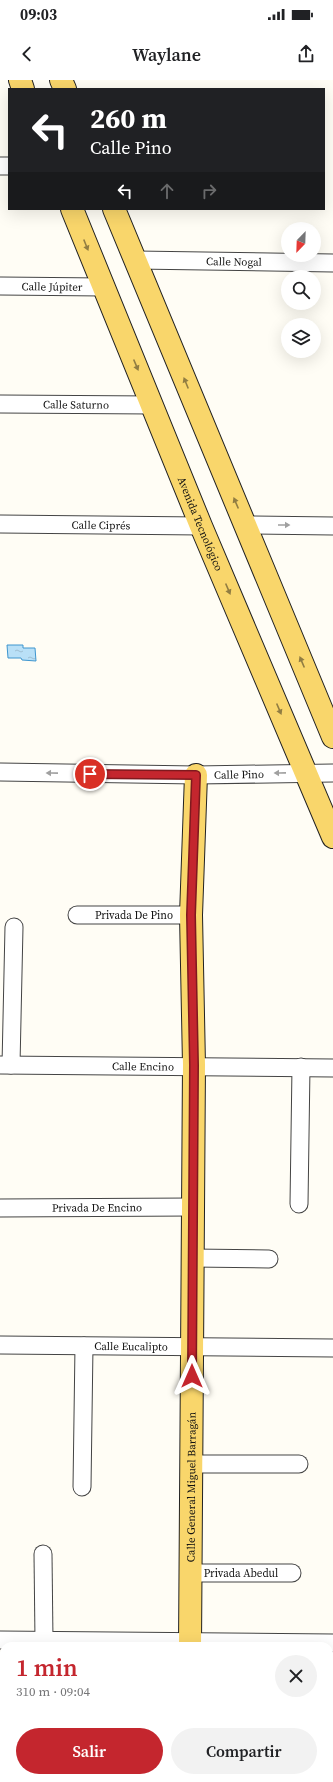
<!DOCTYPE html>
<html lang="es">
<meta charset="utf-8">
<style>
:root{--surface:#fff;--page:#f2f2f2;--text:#202124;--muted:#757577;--accent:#c4262e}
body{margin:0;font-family:"Source Serif 4",serif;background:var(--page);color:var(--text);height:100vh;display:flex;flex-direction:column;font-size:15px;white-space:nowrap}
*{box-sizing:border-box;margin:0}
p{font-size:13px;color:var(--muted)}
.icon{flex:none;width:22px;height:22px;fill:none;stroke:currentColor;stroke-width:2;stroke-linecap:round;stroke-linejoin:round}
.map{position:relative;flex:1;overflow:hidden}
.panel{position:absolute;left:0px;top:1562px;width:333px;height:140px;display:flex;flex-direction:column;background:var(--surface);border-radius:12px 12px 0 0;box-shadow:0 4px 16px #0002}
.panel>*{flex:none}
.hud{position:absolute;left:8px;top:8px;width:317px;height:122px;border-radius:0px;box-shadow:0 4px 16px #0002;background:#202124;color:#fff;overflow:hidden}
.needle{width:26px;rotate:203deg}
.fabs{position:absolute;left:281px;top:142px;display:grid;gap:8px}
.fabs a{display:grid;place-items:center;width:40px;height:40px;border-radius:50%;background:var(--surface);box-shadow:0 4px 16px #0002;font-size:20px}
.pin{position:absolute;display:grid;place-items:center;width:34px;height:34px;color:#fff;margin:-17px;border:2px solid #fff;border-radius:50%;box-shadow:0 1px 4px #0007}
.me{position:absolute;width:44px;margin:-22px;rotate:0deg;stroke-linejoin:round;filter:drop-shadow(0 0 3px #0008)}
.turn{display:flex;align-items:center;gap:14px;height:84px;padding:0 16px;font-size:18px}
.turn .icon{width:52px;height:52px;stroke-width:2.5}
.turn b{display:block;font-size:28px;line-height:34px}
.lanes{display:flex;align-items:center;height:38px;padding:0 16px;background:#0003;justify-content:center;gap:20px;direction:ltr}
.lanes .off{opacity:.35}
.round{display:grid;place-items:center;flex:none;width:42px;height:42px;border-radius:21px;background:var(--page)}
.summary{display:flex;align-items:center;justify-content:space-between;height:68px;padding:0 16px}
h1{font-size:24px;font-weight:600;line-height:30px;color:var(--accent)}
.primary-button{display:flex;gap:8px;margin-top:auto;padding:8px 16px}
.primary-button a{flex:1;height:46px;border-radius:24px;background:var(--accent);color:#fff;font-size:16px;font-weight:600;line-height:46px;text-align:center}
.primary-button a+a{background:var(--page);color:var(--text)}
.status{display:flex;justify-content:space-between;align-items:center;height:28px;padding:0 20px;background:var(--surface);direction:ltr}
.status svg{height:11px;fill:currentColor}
header{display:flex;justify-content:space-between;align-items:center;height:52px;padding:0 16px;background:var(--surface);font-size:18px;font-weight:600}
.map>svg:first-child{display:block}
</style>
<div class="status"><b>09:03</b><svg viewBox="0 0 49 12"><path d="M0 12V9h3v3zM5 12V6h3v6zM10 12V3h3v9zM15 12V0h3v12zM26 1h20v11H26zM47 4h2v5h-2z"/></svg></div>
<header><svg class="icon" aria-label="back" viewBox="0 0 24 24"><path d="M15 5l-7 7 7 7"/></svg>Waylane<svg class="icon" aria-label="share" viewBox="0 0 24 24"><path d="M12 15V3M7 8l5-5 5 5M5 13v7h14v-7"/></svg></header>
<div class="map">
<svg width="333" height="1702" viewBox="0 0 333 1702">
<defs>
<pattern id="water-ripples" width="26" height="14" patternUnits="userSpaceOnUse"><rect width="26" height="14" fill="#b9e0f7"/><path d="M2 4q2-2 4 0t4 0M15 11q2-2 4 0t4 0" fill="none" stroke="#9ebfd3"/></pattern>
</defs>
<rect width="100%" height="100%" fill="#fffdf5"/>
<!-- water -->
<polygon fill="url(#water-ripples)" stroke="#3f96cf" points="7,565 23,565 23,568 35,568 36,581 22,580 21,578 8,578"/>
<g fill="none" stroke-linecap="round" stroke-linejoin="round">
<defs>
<g id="minor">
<polyline points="0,86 9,86"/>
<path id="s1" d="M 136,180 L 333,183"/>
<path id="s2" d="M 0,206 L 103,207"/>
<path id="s3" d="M 0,324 L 153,325"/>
<path id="s4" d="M 0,444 L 201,446"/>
<polyline points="245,445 333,446"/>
<path id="s5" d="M 0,692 L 196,695 L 333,693"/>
<path id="s6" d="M 77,835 L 191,835"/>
<path id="s7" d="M 0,985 L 333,988"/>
<polyline points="11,985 14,847"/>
<polyline points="299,1124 301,987"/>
<path id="s8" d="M 0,1128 L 193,1127"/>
<polyline points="192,1178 269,1179"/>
<path id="s9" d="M 0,1265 L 333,1268"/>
<polyline points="192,1384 299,1384"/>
<polyline points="82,1407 84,1266"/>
<polyline points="43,1474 44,1561"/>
<path id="s10" d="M 191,1493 L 292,1493"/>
<polyline points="0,1560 333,1563"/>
<polyline points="0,1670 4,1670"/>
<polyline points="266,1698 267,1702"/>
</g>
<g id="major">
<polyline points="20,0 23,9"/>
<polyline points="61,0 65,9"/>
<path id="s11" d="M 72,129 L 201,446 L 333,757"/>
<polyline points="114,129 333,657"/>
<path id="s12" d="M 190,1566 L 194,985 L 191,835 L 196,695"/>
<polyline points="188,1702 188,1698"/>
</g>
</defs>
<!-- minor casing -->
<use href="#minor" stroke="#444" stroke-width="19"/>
<!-- major casing -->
<use href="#major" stroke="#222" stroke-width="24"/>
<!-- minor -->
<use href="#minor" stroke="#fff" stroke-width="17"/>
<!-- major -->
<use href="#major" stroke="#f9d66b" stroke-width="22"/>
</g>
<!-- one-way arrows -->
<defs><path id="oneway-solid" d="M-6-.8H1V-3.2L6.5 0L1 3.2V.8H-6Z"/></defs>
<g fill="#917d42">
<use href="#oneway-solid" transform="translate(86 165) rotate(68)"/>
<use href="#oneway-solid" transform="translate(136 285) rotate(67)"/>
<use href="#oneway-solid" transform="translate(186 303) rotate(-112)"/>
<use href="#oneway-solid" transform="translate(236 423) rotate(-113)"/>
<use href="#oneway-solid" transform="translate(228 509) rotate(67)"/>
<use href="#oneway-solid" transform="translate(302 582) rotate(-113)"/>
<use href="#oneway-solid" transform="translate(279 629) rotate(67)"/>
</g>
<g fill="#a0a0a0">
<use href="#oneway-solid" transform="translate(284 445)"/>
<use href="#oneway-solid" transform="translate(52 693) rotate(-179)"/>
<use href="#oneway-solid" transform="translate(280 693) rotate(179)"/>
</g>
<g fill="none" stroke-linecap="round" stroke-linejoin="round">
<defs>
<polyline id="route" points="90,694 196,695 191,835 194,985 192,1296"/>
</defs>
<!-- route casing -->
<use href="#route" stroke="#7f191e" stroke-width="10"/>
<!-- route -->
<use href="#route" stroke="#c4262e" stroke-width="7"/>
</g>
<g text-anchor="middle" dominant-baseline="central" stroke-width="4" stroke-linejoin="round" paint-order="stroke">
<!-- street labels -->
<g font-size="11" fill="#111" stroke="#fff">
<text stroke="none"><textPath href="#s1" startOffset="98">Calle Nogal</textPath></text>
<text stroke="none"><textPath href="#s2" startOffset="52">Calle Júpiter</textPath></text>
<text stroke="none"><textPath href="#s3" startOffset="76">Calle Saturno</textPath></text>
<text stroke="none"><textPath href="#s11" startOffset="340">Avenida Tecnológico</textPath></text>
<text stroke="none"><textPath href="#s4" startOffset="101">Calle Ciprés</textPath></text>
<text stroke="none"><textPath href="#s5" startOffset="239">Calle Pino</textPath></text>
<text stroke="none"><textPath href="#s6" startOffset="57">Privada De Pino</textPath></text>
<text stroke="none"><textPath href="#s7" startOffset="143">Calle Encino</textPath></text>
<text stroke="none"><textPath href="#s8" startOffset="97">Privada De Encino</textPath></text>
<text stroke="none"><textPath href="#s9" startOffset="131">Calle Eucalipto</textPath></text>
<text stroke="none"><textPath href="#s12" startOffset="159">Calle General Miguel Barragán</textPath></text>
<text stroke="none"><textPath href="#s10" startOffset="50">Privada Abedul</textPath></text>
</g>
</g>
</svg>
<div class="fabs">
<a><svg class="needle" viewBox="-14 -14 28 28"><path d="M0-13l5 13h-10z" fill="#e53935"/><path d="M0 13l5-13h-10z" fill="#757577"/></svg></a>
<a><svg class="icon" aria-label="search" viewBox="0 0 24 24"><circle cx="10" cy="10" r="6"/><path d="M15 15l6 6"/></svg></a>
<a><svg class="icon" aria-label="layers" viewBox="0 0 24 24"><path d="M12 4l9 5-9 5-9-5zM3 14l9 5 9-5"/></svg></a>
</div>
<div class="pin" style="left:90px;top:694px;background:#d93025"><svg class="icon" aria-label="arrive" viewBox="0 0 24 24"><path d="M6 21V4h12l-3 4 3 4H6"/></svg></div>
<svg class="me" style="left:192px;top:1296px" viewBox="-20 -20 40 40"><path d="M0-17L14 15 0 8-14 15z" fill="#c4262e" stroke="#fff" stroke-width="4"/></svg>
<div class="hud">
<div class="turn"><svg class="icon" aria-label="left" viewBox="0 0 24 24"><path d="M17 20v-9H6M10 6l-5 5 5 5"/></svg><div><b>260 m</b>Calle Pino</div></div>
<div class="lanes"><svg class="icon" aria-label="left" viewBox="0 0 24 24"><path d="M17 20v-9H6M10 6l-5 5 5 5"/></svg><svg class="icon off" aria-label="ahead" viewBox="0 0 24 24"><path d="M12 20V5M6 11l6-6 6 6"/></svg><svg class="icon off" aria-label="right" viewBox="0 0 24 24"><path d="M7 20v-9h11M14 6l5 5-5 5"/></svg></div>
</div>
<section class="panel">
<div class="summary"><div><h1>1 min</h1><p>310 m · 09:04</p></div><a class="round"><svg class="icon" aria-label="close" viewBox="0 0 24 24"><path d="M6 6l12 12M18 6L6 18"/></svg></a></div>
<div class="primary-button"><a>Salir</a><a>Compartir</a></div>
</section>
</div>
